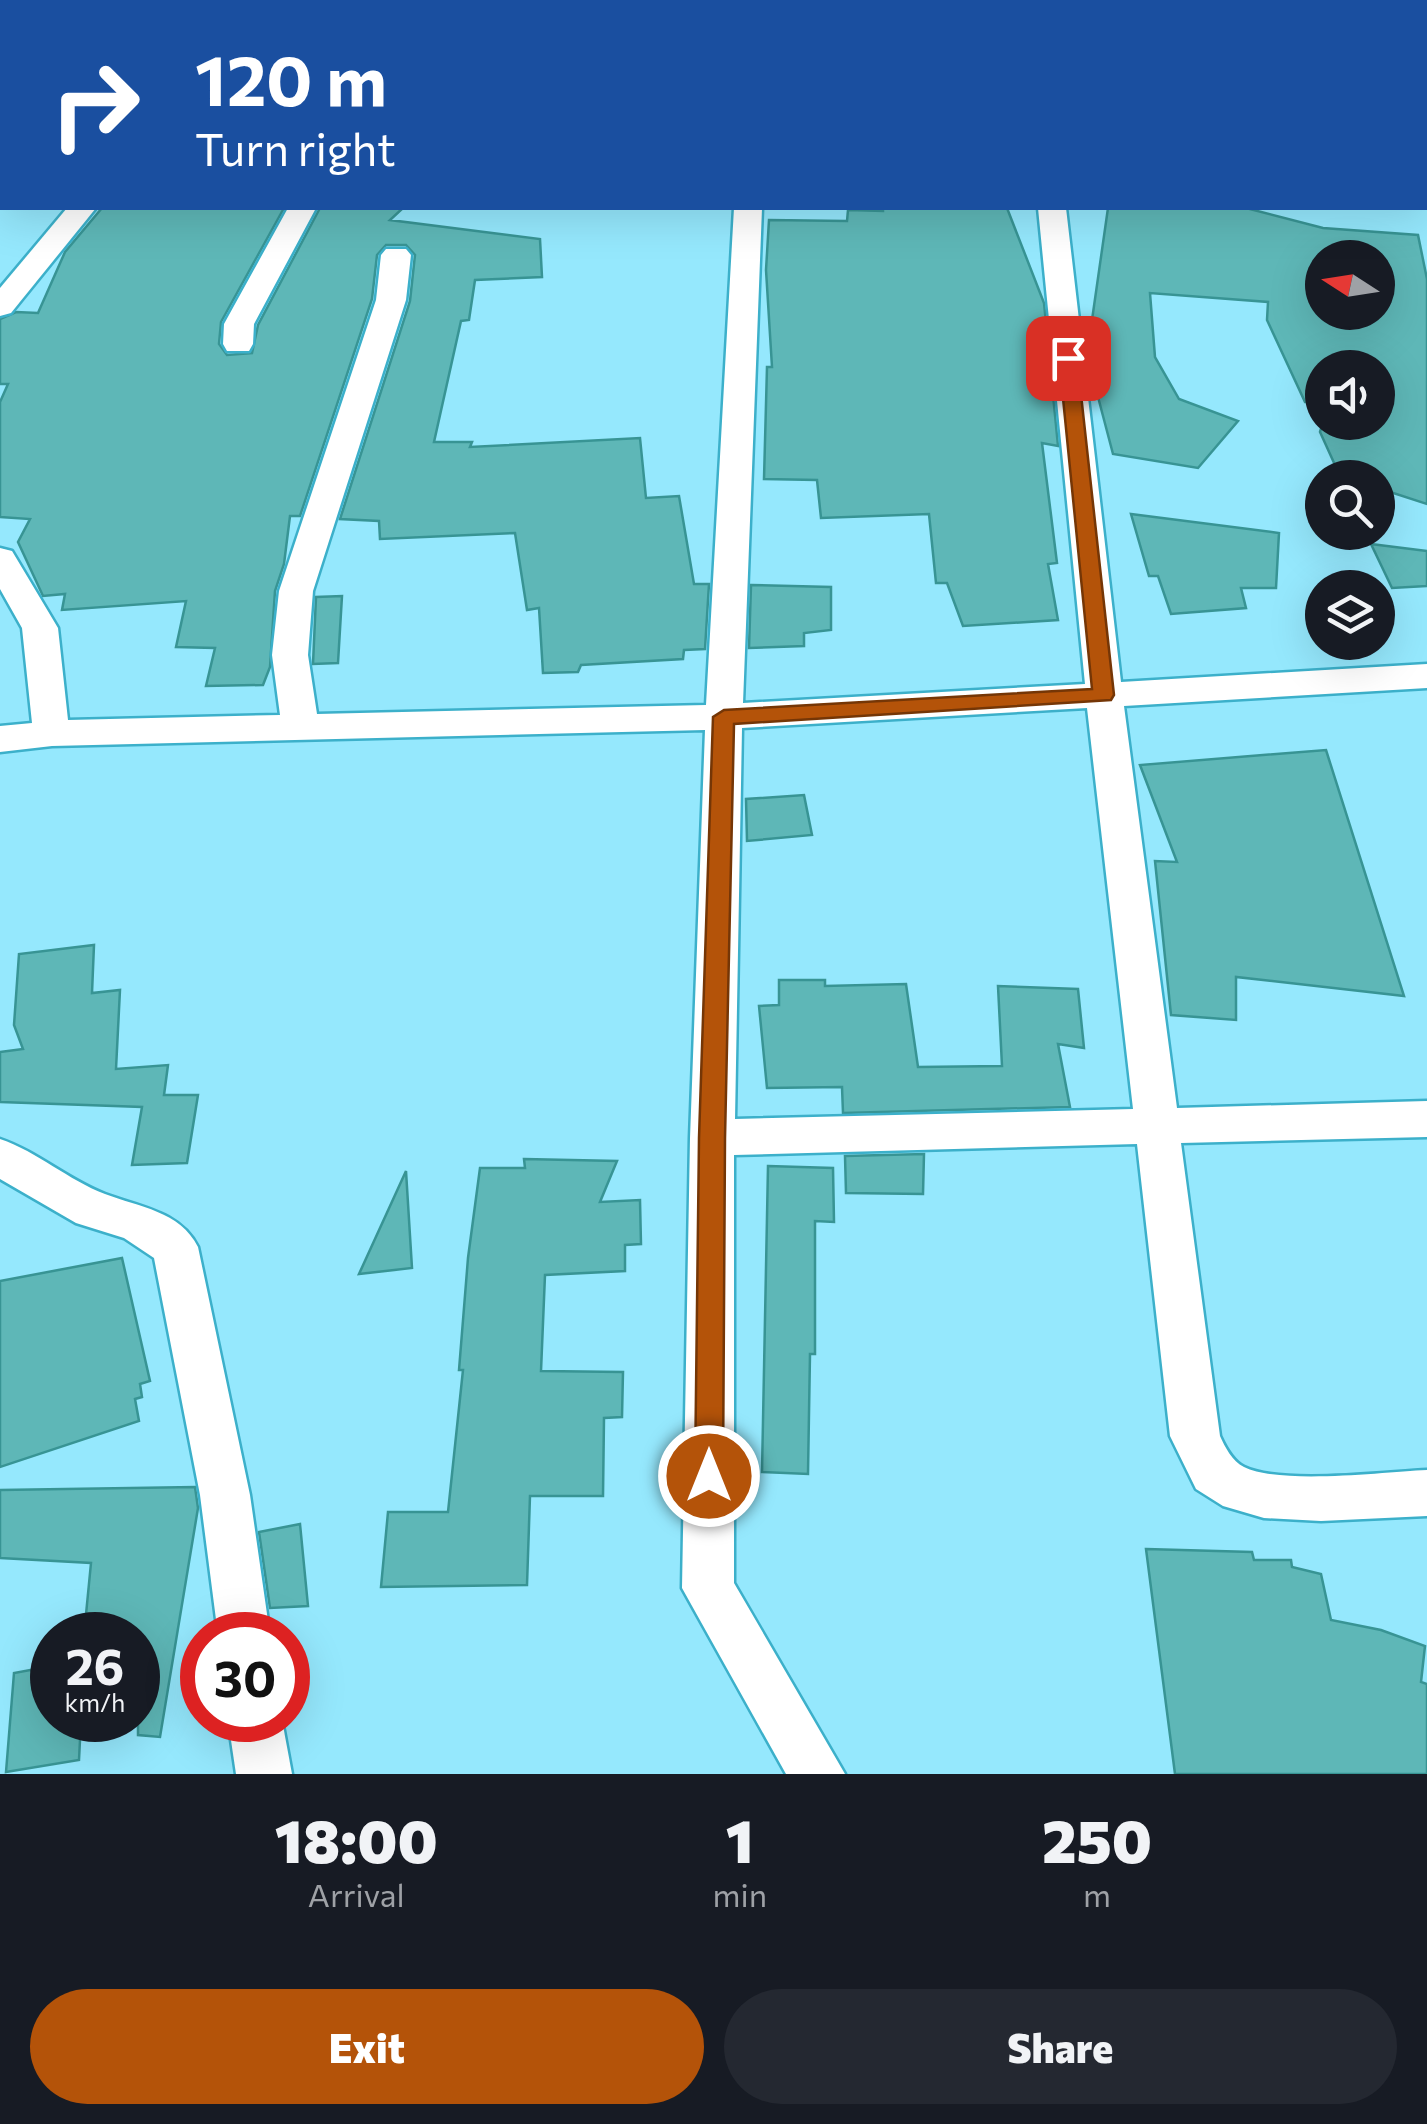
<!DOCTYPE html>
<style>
:root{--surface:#171b24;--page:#242831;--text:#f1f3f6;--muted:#9ea1a6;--accent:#b45309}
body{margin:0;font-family:Commissioner,sans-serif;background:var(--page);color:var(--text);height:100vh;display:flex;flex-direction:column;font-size:38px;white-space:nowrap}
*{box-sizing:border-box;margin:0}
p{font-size:32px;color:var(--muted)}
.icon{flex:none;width:55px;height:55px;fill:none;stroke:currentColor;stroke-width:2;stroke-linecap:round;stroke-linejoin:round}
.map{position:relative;height:1774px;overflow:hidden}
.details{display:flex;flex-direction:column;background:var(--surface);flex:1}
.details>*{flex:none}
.top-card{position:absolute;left:0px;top:0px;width:1428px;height:210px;box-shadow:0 10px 40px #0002;background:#1a4fa0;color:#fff;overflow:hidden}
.needle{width:65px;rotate:282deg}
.buttons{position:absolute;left:1305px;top:240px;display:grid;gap:20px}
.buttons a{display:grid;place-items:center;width:90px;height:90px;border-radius:50%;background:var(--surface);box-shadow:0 10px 40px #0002;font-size:50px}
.speed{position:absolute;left:30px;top:1612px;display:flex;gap:20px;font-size:50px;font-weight:700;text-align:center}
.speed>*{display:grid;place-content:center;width:130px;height:130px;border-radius:50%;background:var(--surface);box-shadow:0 10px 40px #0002;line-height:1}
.speed small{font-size:25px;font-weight:400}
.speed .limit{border:15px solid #d22;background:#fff;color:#111}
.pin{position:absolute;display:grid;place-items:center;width:85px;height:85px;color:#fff;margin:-42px;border-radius:20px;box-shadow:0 5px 15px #0006}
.me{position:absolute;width:110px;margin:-55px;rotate:0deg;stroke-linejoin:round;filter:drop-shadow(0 0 8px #0008)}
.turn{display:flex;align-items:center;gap:35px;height:210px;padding:0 30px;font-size:45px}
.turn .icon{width:130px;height:130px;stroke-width:2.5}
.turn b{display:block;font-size:70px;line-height:85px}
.eta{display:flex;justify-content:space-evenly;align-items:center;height:170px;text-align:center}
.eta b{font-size:60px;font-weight:800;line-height:70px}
.cta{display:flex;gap:20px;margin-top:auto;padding:20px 30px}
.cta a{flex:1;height:115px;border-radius:60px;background:var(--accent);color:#fff;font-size:40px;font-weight:800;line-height:115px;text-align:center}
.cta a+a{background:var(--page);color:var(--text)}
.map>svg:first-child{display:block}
</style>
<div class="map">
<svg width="1427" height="1774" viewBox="0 0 1427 1774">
<rect width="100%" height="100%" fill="#95e8fd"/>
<!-- building -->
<g fill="#5eb7b7" stroke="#389494" stroke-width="2.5" fill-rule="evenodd">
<polygon points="102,208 284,208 221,322 219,344 227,355 252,353 258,325 320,208 403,208 390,220 540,239 542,277 475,280 469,320 461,321 434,442 472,442 470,447 640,438 646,498 679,496 694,584 709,584 705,649 684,650 683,659 581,665 578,672 543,673 539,608 527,610 515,533 380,539 379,521 340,519 410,301 415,255 406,245 386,245 377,255 372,299 300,516 290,516 284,564 275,591 270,667 263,685 206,686 215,648 176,647 186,601 62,610 65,594 43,596 18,542 30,519 0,517 0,402 8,384 0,384 0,319 16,312 38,313 65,252"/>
<polygon points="883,208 1007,208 1044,303 1058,446 1042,443 1057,563 1048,564 1058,620 963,626 947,583 936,583 929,514 821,518 817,480 764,479 767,367 772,367 766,270 769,220 847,221 848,210 883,211"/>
<path d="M 1108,208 L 1246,208 L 1323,228 L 1418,235 L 1427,279 L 1427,504 L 1378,488 L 1378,478 L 1340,476 L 1320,432 L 1323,422 L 1378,422 L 1378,368 L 1322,368 L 1322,402 L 1305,402 L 1267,320 L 1268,302 L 1150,293 L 1155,357 L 1179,399 L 1238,421 L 1198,468 L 1113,454 L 1087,355 ZM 1322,258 L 1378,258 L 1378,312 L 1322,312 Z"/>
<polygon points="1131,514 1279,533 1276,588 1241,588 1246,608 1171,614 1158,576 1149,576"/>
<polygon points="1371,544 1427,551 1427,586 1392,588"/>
<polygon points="751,585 831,587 831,630 804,633 804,646 749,648"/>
<polygon points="342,596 338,663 313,664 316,597"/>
<polygon points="1326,750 1404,996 1236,977 1236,1020 1171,1015 1155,861 1177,862 1140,765"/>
<polygon points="804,795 812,835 747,841 746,799"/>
<polygon points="94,945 92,993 120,990 116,1069 168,1065 164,1095 198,1095 187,1163 132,1165 142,1107 0,1102 0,1052 23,1049 14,1025 19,954"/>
<polygon points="779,980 825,980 825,986 906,984 918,1067 1002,1066 998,986 1078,989 1084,1048 1058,1044 1070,1107 843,1113 842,1087 767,1088 759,1006 779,1005"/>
<polygon points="924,1154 923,1194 846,1193 845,1156"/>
<polygon points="524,1159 617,1161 600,1202 640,1200 641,1244 625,1245 625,1271 545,1275 541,1371 623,1372 622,1417 604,1418 603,1496 530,1496 527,1585 381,1587 388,1512 448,1512 463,1370 459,1370 468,1258 480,1168 525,1168"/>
<polygon points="768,1166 833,1168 834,1222 815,1221 815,1354 810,1354 808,1474 762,1472"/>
<polygon points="406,1171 412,1268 359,1274"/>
<polygon points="122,1258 150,1381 140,1384 142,1397 135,1399 139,1421 0,1467 0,1281"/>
<polygon points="195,1487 198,1508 160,1737 138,1735 138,1635 84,1635 91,1563 0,1558 0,1490"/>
<polygon points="300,1524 308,1606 270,1608 259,1532"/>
<polygon points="1146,1549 1252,1552 1254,1560 1291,1560 1292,1567 1321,1574 1331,1620 1381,1630 1425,1646 1421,1682 1427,1684 1427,1774 1175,1774"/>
<polygon points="52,1666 52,1720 81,1720 79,1760 6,1772 14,1673"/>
</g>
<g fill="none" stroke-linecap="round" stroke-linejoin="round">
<defs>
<g id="street">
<rect x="747" y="0" width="24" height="2"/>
<rect x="1019" y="0" width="24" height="2"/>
<rect x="1392" y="0" width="24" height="2"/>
<polygon points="1425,95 1427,96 1427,121 1425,121"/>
<polygon points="67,208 96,208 11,313 0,316 0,288"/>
<polygon points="288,208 316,208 254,324 253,344 249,351 227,351 223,344 224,324"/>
<path d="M 734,208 L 762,208 L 743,703 L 1085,684 L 1038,208 L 1066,208 L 1121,682 L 1427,664 L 1427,688 L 1124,706 L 1177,1108 L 1427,1101 L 1427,1137 L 1181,1143 L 1220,1436 C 1225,1447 1232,1461 1244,1467 C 1281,1485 1383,1472 1427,1470 L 1427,1516 L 1321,1521 L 1264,1518 L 1223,1506 L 1196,1489 L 1170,1436 L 1137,1144 L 734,1155 L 734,1583 L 845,1774 L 786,1774 L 682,1588 L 690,1138 L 705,730 L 52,746 L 0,752 L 0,726 L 32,723 L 22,628 L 0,589 L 0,548 L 12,551 L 58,628 L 68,720 L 280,715 L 272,655 L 279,591 L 376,300 L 381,255 L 386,249 L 406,249 L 411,255 L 406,300 L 313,591 L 308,655 L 317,714 L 706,705 ZM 1087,708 L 1133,1109 L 735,1119 L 742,728 Z"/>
<path d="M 0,1139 C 38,1152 68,1180 105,1194 C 139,1207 180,1211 198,1247 L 250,1495 L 270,1635 L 218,1635 L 200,1495 L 154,1258 L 124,1238 L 76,1223 L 0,1179 Z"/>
<polygon points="228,1720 282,1720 292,1774 236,1774"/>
</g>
<g id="secondary">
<polygon points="479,0 528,0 529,2 481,2"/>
<rect x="1425" y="137" width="2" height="22"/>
</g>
</defs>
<!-- street casing -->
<use href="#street" stroke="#3cb0ca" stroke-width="5"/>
<!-- secondary casing -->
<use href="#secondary" stroke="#3cb0ca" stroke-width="5"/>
<!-- street -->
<use href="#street" fill="#fff" fill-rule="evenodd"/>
<!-- secondary -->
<use href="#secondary" fill="#efcee8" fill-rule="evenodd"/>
</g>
<!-- route -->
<polygon fill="#b45309" stroke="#753606" stroke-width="2.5" points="1068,352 1077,358 1114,695 1111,700 734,724 725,1138 723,1476 719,1485 709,1489 699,1485 695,1476 699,1138 713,717 724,710 1092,689 1059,358"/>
</svg>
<div class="buttons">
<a><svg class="needle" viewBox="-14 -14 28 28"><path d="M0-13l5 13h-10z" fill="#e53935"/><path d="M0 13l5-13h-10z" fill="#9ea1a6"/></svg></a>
<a><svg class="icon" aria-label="sound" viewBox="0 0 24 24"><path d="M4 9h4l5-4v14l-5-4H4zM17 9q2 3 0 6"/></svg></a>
<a><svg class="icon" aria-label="search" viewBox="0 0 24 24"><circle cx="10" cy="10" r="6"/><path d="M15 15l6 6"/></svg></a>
<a><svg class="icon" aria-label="layers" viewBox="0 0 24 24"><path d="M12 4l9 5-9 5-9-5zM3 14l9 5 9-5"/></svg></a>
</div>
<div class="speed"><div>26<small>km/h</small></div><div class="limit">30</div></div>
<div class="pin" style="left:1068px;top:358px;background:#d93025"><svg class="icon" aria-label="arrive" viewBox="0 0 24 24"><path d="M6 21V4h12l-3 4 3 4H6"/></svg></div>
<svg class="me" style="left:709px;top:1476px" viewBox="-20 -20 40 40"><circle r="17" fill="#b45309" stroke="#fff" stroke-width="3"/><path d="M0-11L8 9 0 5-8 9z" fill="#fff"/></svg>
<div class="top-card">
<div class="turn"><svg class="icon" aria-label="right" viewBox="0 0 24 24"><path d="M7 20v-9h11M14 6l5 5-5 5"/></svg><div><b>120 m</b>Turn right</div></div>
</div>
</div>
<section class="details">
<div class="eta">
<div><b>18:00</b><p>Arrival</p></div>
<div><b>1</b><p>min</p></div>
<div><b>250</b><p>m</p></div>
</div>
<div class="cta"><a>Exit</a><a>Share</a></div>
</section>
